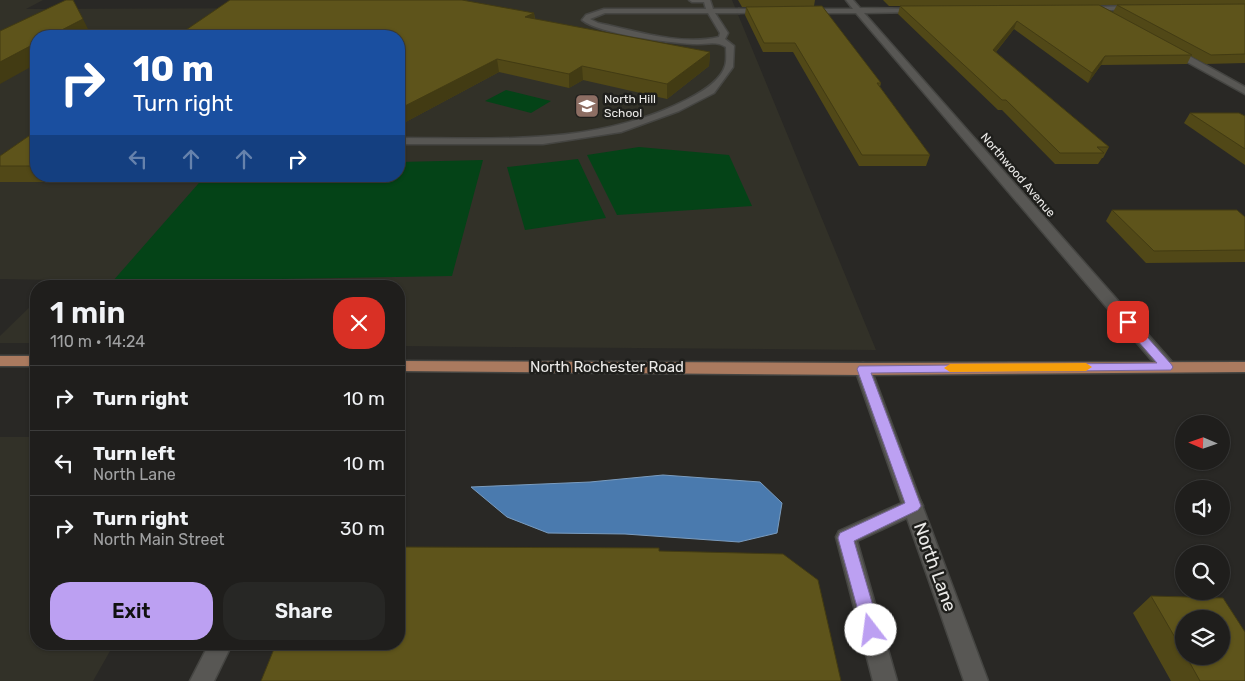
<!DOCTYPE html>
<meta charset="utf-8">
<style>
:root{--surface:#1f1e1c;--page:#272725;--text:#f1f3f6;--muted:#a1a2a3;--line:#3c3c3b;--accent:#bca0f2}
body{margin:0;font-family:Rubik,sans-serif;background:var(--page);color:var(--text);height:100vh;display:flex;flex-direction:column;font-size:19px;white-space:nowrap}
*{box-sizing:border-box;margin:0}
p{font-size:16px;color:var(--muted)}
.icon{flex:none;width:28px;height:28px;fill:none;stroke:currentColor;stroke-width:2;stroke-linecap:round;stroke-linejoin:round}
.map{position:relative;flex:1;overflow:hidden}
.drawer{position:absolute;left:30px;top:280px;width:375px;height:370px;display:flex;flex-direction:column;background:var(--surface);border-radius:20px;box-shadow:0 1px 4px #0004,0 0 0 1px var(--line)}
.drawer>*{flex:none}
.banner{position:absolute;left:30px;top:30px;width:375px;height:152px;border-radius:20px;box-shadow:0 1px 4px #0004,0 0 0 1px var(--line);background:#1a4fa0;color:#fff;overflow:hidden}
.needle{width:32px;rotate:272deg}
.controls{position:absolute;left:1175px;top:415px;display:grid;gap:10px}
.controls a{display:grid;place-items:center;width:55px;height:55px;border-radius:50%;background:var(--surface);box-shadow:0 1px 4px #0004,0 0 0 1px var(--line);font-size:25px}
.pin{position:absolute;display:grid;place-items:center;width:42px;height:42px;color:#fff;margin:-21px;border-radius:10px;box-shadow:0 2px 8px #0006}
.me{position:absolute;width:55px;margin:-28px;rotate:345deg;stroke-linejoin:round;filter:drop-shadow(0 0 4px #0008)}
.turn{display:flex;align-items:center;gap:18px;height:105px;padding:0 20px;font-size:22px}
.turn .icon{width:65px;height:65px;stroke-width:2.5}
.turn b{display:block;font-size:35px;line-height:42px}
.lanes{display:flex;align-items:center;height:48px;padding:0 20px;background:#0003;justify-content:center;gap:25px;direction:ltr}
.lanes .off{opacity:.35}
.round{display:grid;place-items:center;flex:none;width:52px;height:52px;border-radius:20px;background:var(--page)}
.overview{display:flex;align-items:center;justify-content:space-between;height:85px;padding:0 20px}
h1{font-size:30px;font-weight:600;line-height:38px}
.cta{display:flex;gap:10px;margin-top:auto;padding:10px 20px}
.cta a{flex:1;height:58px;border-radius:20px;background:var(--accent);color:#111;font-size:20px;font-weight:600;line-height:58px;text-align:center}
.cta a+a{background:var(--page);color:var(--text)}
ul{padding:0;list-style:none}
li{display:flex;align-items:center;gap:15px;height:65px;padding:0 20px;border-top:1px solid var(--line)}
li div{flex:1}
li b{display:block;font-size:19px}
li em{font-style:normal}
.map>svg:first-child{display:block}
</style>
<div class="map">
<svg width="1245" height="681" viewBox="0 0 1245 681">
<rect width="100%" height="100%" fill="#292825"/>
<!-- built -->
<g fill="#323128" fill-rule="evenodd">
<path d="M 0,0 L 43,0 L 26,9 L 338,8 L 346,0 L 732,0 L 876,350 L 399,346 L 399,286 L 51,286 L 57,280 L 0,279 ZM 36,36 L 399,36 L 399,176 L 36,176 Z"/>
<polygon points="36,301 36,343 0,343 0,336"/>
<polygon points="0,437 36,437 36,644 114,644 93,681 0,681"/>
</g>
<!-- green -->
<g fill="#044317">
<polygon points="506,90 551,101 531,113 485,101"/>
<polygon points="639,147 729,155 752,206 617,215 587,155"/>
<polygon points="578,159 606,218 525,230 507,167"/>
<polygon points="483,160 452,276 112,282 205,176 399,176 399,162"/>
</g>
<!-- water -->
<polygon fill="#4a7aae" stroke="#7a9cbf" points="663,475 760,482 782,503 777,533 739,542 625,534 548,533 507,517 471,487 590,482"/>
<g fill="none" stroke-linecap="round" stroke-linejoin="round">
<defs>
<g id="lane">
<path d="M 689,0 L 710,0 L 713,9 L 739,9 L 742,11 L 739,13 L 715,13 L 728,33 L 725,39 L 734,46 L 733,67 L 714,93 L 679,111 L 621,132 L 543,144 L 399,144 L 399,138 C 498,138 595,146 686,100 C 700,93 720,82 725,66 C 727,60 726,53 726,47 C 715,40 706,45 693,44 C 670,43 599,34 582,20 L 586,15 L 604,9 L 706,9 L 704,2 L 692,2 ZM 605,13 L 708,13 L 720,33 L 719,37 C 680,46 636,31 598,23 L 590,19 Z"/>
<polygon points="913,498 920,500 923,506 920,512 857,541 897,681 873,681 836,537 839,531"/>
<polygon points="209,644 232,644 214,681 190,681"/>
</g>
<g id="street">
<polygon points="846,0 853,0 860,8 921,9 922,10 919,12 864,13 1173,363 1175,367 1173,371 1167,372 1161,371 856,13 807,13 804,11 807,9 853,9"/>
<polygon points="1136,6 1139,8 1138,9 1087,11 1084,9 1087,7"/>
<polygon points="766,9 769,11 768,12 739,13 736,11 739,9"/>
<polygon points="1169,48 1175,48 1245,87 1245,94 1169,52"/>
<polygon points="863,363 869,365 871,369 988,681 964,681 855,369 857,365"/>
</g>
<g id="primary">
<rect x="0" y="356" width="36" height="10"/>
<polygon points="399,361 863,363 1245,362 1245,372 863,375 399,371"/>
</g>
</defs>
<!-- lane casing -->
<use href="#lane" stroke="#454542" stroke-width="3"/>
<!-- street casing -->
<use href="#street" stroke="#454542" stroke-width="3"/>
<!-- primary casing -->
<use href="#primary" stroke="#454542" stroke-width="3"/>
<!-- lane -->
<use href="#lane" fill="#585754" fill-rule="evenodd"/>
<!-- street -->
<use href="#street" fill="#585754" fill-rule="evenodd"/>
<!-- primary -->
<use href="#primary" fill="#aa7a5f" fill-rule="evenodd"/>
</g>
<!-- wall -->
<g fill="#514817" fill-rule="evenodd">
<polygon points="738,0 815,0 814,6 881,83 880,87 930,155 926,166 859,166 793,52 763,52 745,15 746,7 742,7"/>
<polygon points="883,0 1245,0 1245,4 1099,5 1113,12 1117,5 1245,4 1245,63 1206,64 1191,56 1187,64 1101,65 1088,83 1014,29 996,52 1109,147 1103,158 1102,158 1098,164 1055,164 1002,110 998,110 898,14 900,6 889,6"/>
<polygon points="534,13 535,19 710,52 709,66 667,99 583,80 569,88 499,72 400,125 399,125 399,36"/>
<polygon points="1190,113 1245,116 1245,165 1184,123"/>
<polygon points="36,131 36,176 70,176 63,182 0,182 0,156"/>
<polygon points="1112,210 1245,217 1245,262 1146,263 1106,221"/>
<path d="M 1151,596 L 1223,598 L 1245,632 L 1245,681 L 1171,681 L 1133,613 ZM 1184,619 L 1221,619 L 1221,656 L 1184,656 Z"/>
</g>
<!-- shaded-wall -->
<g fill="#423b13">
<polygon points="534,13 535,26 525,17"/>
<polygon points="83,19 90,33 85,36 50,36"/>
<polygon points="1017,21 1014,29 990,59 993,50"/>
<polygon points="36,43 36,64 0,84 0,62"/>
<polygon points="710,52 709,66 667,99 667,84"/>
<polygon points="1105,56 1101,65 1088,83 1092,73"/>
<polygon points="497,59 499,72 400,125 399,120 399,109"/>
<polygon points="582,66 583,80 569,88 569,74"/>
<polygon points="59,176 70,176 63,182"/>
</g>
<!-- building -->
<g fill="#5e541b" stroke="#423b13">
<polygon points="66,0 73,0 83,19 50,36 36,36 36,43 0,62 0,31"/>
<polygon points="230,0 462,0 534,13 525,17 710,52 667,84 582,66 569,74 497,59 399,109 399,78 400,78 399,77 399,36 177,36"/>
<polygon points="1245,4 1245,54 1211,55 1117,5"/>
<polygon points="1099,5 1192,55 1105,56 1092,73 1017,21 993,50 1109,147 1097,147 1104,153 1060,153 1006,100 1002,100 900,6"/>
<polygon points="822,6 881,83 877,83 930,155 862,155 795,43 764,43 746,7"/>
<polygon points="1190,113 1239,113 1245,116 1245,149"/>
<polygon points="36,131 36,166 0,166 0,156"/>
<polygon points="1112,210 1237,210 1245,217 1245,250 1154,251"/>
<polygon points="399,547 659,548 659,551 783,554 818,580 841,681 261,681 276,644 399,644"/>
<polygon points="1151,596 1223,598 1245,632 1245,681 1200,681 1186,656 1221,656 1221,619 1184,619 1184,653"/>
</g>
<!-- route -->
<polygon fill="#bca0f2" stroke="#7a689d" points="1128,319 1132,320 1171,364 1173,367 1171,370 871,373 921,506 918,510 854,541 880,630 877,636 871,638 865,636 838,538 840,533 905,503 857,369 859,366 1157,363 1124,325 1122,322 1124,320"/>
<!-- slow -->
<polygon fill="#f59e0b" points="1086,363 1092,367 1086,371 950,372 944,368 950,364"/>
<!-- icons -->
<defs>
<symbol id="school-square" viewBox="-11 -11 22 22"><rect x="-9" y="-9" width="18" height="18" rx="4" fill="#8d6e63" stroke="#1f1f1c"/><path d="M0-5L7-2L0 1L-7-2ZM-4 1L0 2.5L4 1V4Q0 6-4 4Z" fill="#fff"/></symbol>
</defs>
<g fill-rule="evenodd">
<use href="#school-square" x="573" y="92" width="28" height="28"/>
</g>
<g text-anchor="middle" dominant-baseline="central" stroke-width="5" stroke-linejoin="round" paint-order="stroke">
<!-- far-poi labels -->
<g font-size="12" fill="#ebeae8" stroke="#1f1f1c" text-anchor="start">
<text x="604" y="99">North Hill<tspan x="604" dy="14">School</tspan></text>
</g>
<!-- far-street labels -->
<g font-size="12" fill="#ebeae8" stroke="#1f1f1c">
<text transform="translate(1018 175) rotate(49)">Northwood Avenue</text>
</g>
<!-- street labels -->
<g font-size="15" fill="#ebeae8" stroke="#1f1f1c">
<text x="607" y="367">North Rochester Road</text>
</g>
<!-- near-street labels -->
<g font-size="18" fill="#ebeae8" stroke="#1f1f1c">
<text transform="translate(935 567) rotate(70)">North Lane</text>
</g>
</g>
</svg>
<div class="controls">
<a><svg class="needle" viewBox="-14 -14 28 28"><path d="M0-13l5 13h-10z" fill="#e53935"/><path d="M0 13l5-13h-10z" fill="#a1a2a3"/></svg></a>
<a><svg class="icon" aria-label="sound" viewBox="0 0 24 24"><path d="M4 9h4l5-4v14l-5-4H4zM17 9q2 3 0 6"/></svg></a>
<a><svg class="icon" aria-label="search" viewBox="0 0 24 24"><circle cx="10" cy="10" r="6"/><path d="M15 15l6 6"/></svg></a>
<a><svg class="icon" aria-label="layers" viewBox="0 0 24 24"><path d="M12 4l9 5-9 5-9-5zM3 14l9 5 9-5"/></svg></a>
</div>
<div class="pin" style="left:1128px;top:322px;background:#d93025"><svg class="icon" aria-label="arrive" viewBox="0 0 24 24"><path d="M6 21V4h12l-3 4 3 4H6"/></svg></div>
<svg class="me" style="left:871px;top:630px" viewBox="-20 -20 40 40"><circle r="19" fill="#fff"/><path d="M0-13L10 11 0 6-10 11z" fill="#bca0f2"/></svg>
<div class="banner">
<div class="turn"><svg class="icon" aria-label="right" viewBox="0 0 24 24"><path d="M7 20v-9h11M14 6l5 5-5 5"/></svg><div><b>10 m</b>Turn right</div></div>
<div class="lanes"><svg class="icon off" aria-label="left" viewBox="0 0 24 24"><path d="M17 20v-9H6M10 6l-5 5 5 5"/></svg><svg class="icon off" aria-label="ahead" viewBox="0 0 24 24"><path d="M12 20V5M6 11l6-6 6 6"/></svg><svg class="icon off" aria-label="ahead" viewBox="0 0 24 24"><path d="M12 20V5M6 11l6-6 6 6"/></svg><svg class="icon" aria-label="right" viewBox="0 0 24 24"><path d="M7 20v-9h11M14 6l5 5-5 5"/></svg></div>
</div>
<section class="drawer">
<div class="overview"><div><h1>1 min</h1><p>110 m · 14:24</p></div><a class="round" style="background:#d93025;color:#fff"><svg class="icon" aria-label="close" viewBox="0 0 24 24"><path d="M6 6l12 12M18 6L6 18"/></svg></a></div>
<ul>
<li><svg class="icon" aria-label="right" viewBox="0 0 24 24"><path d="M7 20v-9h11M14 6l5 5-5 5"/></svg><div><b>Turn right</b></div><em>10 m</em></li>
<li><svg class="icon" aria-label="left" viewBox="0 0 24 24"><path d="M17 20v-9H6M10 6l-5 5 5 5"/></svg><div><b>Turn left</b><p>North Lane</p></div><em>10 m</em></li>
<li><svg class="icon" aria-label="right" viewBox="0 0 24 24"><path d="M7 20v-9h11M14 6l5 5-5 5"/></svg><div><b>Turn right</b><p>North Main Street</p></div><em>30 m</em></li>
</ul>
<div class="cta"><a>Exit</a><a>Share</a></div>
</section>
</div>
